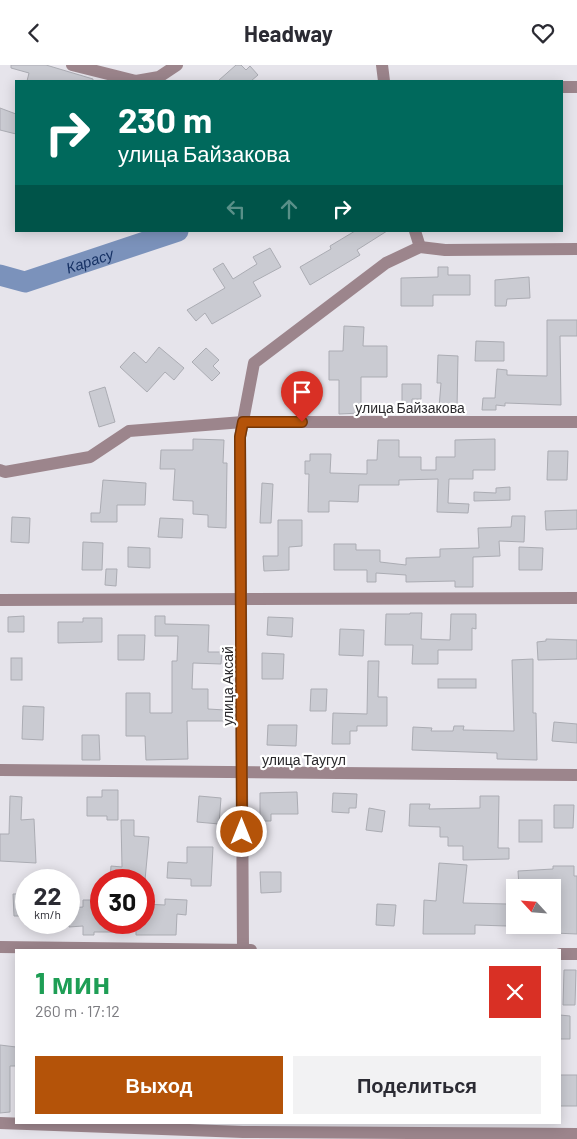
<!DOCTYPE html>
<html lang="ru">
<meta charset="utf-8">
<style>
:root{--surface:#fff;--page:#f2f2f3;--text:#2b2b33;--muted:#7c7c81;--accent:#b45309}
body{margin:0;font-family:Barlow,sans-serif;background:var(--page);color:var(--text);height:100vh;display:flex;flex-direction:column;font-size:19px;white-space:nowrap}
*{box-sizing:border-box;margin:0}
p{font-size:16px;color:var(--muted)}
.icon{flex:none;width:28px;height:28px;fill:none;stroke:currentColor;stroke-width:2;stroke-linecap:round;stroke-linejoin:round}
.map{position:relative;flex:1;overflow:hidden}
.sheet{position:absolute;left:15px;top:884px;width:546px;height:175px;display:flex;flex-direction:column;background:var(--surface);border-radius:0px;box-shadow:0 2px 12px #0003}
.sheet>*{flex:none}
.banner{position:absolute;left:15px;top:15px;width:548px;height:152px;border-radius:0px;box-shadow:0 2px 12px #0003;background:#00695c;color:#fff;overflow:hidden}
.needle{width:32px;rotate:296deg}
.buttons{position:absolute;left:506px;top:814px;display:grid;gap:10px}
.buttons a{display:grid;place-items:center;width:55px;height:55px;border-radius:0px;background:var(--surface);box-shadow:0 2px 12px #0003;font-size:25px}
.speed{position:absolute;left:15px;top:804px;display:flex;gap:10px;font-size:25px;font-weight:700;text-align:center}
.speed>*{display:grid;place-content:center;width:65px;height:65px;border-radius:50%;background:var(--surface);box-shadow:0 2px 12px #0003;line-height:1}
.speed small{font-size:12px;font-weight:400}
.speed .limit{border:8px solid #d22;background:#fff;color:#111}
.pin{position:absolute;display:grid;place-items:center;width:42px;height:42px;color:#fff;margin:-51px -21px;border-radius:50% 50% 50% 0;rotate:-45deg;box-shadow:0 0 5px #0007}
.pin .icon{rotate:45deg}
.me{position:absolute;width:55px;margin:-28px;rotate:0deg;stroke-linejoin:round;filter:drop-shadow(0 0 4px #0008)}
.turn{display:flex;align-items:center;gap:18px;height:105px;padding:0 20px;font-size:22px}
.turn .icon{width:65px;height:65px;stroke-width:2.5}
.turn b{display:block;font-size:35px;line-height:42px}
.lanes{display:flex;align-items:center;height:48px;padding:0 20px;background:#0003;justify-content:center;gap:25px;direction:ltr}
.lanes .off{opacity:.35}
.round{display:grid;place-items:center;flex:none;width:52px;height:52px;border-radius:0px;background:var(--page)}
.headline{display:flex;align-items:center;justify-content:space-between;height:85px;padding:0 20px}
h1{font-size:30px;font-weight:700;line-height:38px;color:#1e9e55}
.button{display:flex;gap:10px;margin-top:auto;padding:10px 20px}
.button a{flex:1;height:58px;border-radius:0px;background:var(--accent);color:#fff;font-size:20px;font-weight:700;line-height:58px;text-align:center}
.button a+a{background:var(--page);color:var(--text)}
header{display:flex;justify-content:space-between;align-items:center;height:65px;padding:0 20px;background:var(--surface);font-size:22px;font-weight:700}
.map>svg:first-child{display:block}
</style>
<header><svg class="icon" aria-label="back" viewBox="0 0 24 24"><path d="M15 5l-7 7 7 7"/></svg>Headway<svg class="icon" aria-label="heart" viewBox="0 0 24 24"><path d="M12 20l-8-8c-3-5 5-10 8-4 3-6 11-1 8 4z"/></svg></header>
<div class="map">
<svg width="577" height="1074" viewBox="0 0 577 1074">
<rect width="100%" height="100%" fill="#e6e4eb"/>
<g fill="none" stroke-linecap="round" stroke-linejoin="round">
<!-- river -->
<path stroke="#7b92bb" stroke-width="21" id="s1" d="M 0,210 L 25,217 L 178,166"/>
</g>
<!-- building -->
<g fill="#cacbd2" stroke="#abacb3">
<polygon points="11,0 46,0 93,14 93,16 27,16 29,8 11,3"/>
<polygon points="236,0 241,0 246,5 250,1 258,10 251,16 218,16"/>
<polygon points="0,43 16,49 16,69 0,65"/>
<polygon points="355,166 387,166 357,185 360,190 310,220 300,202 331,184 330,181"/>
<polygon points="270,183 281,202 253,217 261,231 212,259 205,248 196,256 187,245 225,223 213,204 223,198 233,214 257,199 253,192"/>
<polygon points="438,202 448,202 448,210 470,210 470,230 433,230 433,241 401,241 401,213 438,212"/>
<polygon points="529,212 530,233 507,234 506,241 495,241 495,215"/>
<polygon points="547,255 577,255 577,271 560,271 561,340 505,338 505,341 496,340 496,345 482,345 483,333 495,333 497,304 507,305 507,310 547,311"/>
<polygon points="344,261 364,262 363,281 387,281 387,312 361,312 361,348 339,349 339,315 329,315 329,286 343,286"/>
<polygon points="476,276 504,277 504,296 475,296"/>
<polygon points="159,282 184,303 174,315 165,307 147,327 120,302 134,287 146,298"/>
<polygon points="206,283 219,295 213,301 220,308 212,316 192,297"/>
<polygon points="438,290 458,291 457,344 439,343 441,318 437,318"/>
<polygon points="402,319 421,319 421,334 412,334 412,343 402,343"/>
<polygon points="105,322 115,357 99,362 89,327"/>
<polygon points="193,374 224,375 223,398 227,398 226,463 208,462 208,450 193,449 193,436 173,435 175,404 160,404 161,385 193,385"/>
<polygon points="495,374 495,405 473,405 473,414 449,414 448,438 469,439 468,448 437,447 438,414 399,415 399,420 359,420 358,437 329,436 329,447 308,447 309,409 305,409 305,396 310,396 310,389 331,389 330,408 367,409 367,395 377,395 378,375 399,375 399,392 421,392 421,405 436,405 436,392 455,392 455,375"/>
<polygon points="548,386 568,386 567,415 547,415"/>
<polygon points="103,415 146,418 145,440 117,440 117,457 91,457 91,448 100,448"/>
<polygon points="262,418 273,419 271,458 260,458"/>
<polygon points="510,422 510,435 474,436 474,427 496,428 496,423"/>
<polygon points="577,445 577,464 546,465 545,446"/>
<polygon points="512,451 525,451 524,477 499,476 500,491 473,492 473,522 455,522 455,516 406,517 406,510 376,508 376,517 367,517 367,505 334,505 334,479 356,479 356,485 380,485 380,497 406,500 406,493 440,492 440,484 479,483 478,463 511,462"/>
<polygon points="12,452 30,453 29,478 11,477"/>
<polygon points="160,453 183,454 182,473 158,472"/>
<polygon points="278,455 302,455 302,481 289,482 289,505 264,506 263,491 278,491"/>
<polygon points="83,477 103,478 102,505 82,505"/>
<polygon points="128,482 150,483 150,503 128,502"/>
<polygon points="519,482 543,483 542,505 519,505"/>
<polygon points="106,504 117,504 116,521 105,520"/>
<polygon points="410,548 422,548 421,574 450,575 451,549 476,549 476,564 472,563 472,585 438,585 438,599 412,599 413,580 385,580 386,549 410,549"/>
<polygon points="24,551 24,567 8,567 8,552"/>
<polygon points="155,551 165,551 165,559 209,560 208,587 222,587 221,599 193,598 192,624 208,624 208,644 225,645 225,656 187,656 188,694 146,695 145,671 126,671 126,628 150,628 150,648 172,648 172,596 177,596 178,571 155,571"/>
<polygon points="268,552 293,553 292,572 267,570"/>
<polygon points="83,553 102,553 102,577 58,578 58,557 83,557"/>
<polygon points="340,564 364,565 363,591 339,590"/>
<polygon points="118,570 145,570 144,595 118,595"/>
<polygon points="546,574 577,575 577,594 538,595 537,577 546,576"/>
<polygon points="262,588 284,589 283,614 262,614"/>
<rect x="11" y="593" width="11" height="22"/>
<polygon points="533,594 533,648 536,648 537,695 497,694 497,688 412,685 413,662 432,663 431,666 453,666 454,661 464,661 463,665 514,666 512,595"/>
<polygon points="368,596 379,596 378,632 387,632 387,661 357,661 357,666 350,666 350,679 332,679 333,648 367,649"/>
<rect x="438" y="614" width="38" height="9"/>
<polygon points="311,624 327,624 326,646 310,646"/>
<polygon points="23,641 44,642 43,675 22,674"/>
<polygon points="554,657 577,659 577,678 552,676"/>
<polygon points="268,660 297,660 296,681 267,680"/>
<polygon points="82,670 99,670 100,695 82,695"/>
<polygon points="102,725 118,725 118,755 107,755 107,751 87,751 87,732 102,732"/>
<polygon points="297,727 298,749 271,749 271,756 260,756 260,728"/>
<polygon points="333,728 357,729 356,743 349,743 349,748 332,747"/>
<polygon points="10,731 22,732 21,755 34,754 36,798 0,796 0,769 9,769"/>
<polygon points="199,731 221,733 219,759 197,757"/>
<polygon points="480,731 499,731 498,783 509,783 509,794 463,795 463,781 448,781 448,772 440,772 440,762 409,761 410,739 430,739 429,744 480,743"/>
<polygon points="554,740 574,740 573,763 554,763"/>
<polygon points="369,743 385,746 382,767 366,765"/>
<polygon points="121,755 134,755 134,771 149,772 145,815 110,815 111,801 122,802"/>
<rect x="519" y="755" width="23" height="22"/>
<polygon points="187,782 213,782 211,821 191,821 191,814 167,813 168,797 187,798"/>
<polygon points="439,798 467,800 463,838 507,839 507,861 475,860 475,869 423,869 424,835 436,836"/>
<polygon points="553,801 574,801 574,811 577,811 577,869 554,868 553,822 519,822 518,806 553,804"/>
<polygon points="260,807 281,807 281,827 261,828"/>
<polygon points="13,829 26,829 26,851 14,851"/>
<polygon points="165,834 187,835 186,850 177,849 176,870 136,870 136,858 144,858 144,839 165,840"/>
<polygon points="83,835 94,835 93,846 101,846 101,858 115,858 115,867 94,867 94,870 83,870 83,861 69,862 69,843 83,842"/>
<polygon points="377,839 396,840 394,861 376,860"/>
<polygon points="564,905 576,905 575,940 563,940"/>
<polygon points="560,950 570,951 570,974 560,974"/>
<polygon points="0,980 16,982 16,1001 10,1001 10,1047 0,1048"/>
<rect x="560" y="1010" width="17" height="31"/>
</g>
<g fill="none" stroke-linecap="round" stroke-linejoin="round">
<!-- minor -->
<g stroke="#9c858c" stroke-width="12">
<polyline points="72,0 136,16 159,12 177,0"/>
<polyline points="382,0 384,16"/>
<polyline points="561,22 577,22"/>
<polyline points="415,166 420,182"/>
<polyline points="0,405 5,407 90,392 129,366 243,357 577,357"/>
<polyline points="0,535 577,533"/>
<polyline points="0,705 577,710"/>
<polyline points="0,882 251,885"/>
<polyline points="243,885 240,372 254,298 386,198 420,182 445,185 577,184"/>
<polyline points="560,889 577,889"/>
<polyline points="0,1058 243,1067 577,1069"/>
</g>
</g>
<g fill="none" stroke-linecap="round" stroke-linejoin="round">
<defs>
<polyline id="route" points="242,767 240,372 243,357 302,357"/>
</defs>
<!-- route casing -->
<use href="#route" stroke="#753606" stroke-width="12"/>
<!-- route -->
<use href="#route" stroke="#b45309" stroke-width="9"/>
</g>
<g text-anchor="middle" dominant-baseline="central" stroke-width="4.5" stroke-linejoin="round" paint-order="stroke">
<!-- street labels -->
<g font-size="14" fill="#2a292c" stroke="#fff">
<text x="410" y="342">улица Байзакова</text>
<text transform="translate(227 621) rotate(-90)">улица Аксай</text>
<text x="304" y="694">улица Таугул</text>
</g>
<!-- water labels -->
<g font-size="15" font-style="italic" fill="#163164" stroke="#fff">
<text stroke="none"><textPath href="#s1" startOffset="94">Карасу</textPath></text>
</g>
</g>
</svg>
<div class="buttons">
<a><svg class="needle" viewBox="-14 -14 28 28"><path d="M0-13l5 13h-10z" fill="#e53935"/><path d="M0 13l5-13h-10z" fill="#7c7c81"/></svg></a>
</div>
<div class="speed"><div>22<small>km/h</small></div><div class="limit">30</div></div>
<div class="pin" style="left:302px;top:357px;background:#d93025"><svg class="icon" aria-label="arrive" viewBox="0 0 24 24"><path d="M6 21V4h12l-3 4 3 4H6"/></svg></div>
<svg class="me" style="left:242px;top:767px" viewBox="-20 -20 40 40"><circle r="17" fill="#b45309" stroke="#fff" stroke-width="3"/><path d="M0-11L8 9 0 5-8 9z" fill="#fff"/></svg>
<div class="banner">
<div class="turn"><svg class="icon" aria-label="right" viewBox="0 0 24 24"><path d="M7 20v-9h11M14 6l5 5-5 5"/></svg><div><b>230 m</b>улица Байзакова</div></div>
<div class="lanes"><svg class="icon off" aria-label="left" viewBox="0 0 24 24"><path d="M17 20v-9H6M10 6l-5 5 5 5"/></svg><svg class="icon off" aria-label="ahead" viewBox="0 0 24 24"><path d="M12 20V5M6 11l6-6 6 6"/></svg><svg class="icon" aria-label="right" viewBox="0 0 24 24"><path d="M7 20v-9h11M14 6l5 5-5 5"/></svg></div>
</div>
<section class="sheet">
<div class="headline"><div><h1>1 мин</h1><p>260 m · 17:12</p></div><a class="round" style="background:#d93025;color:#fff"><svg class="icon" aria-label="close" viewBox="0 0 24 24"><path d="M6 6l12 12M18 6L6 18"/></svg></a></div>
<div class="button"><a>Выход</a><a>Поделиться</a></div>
</section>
</div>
